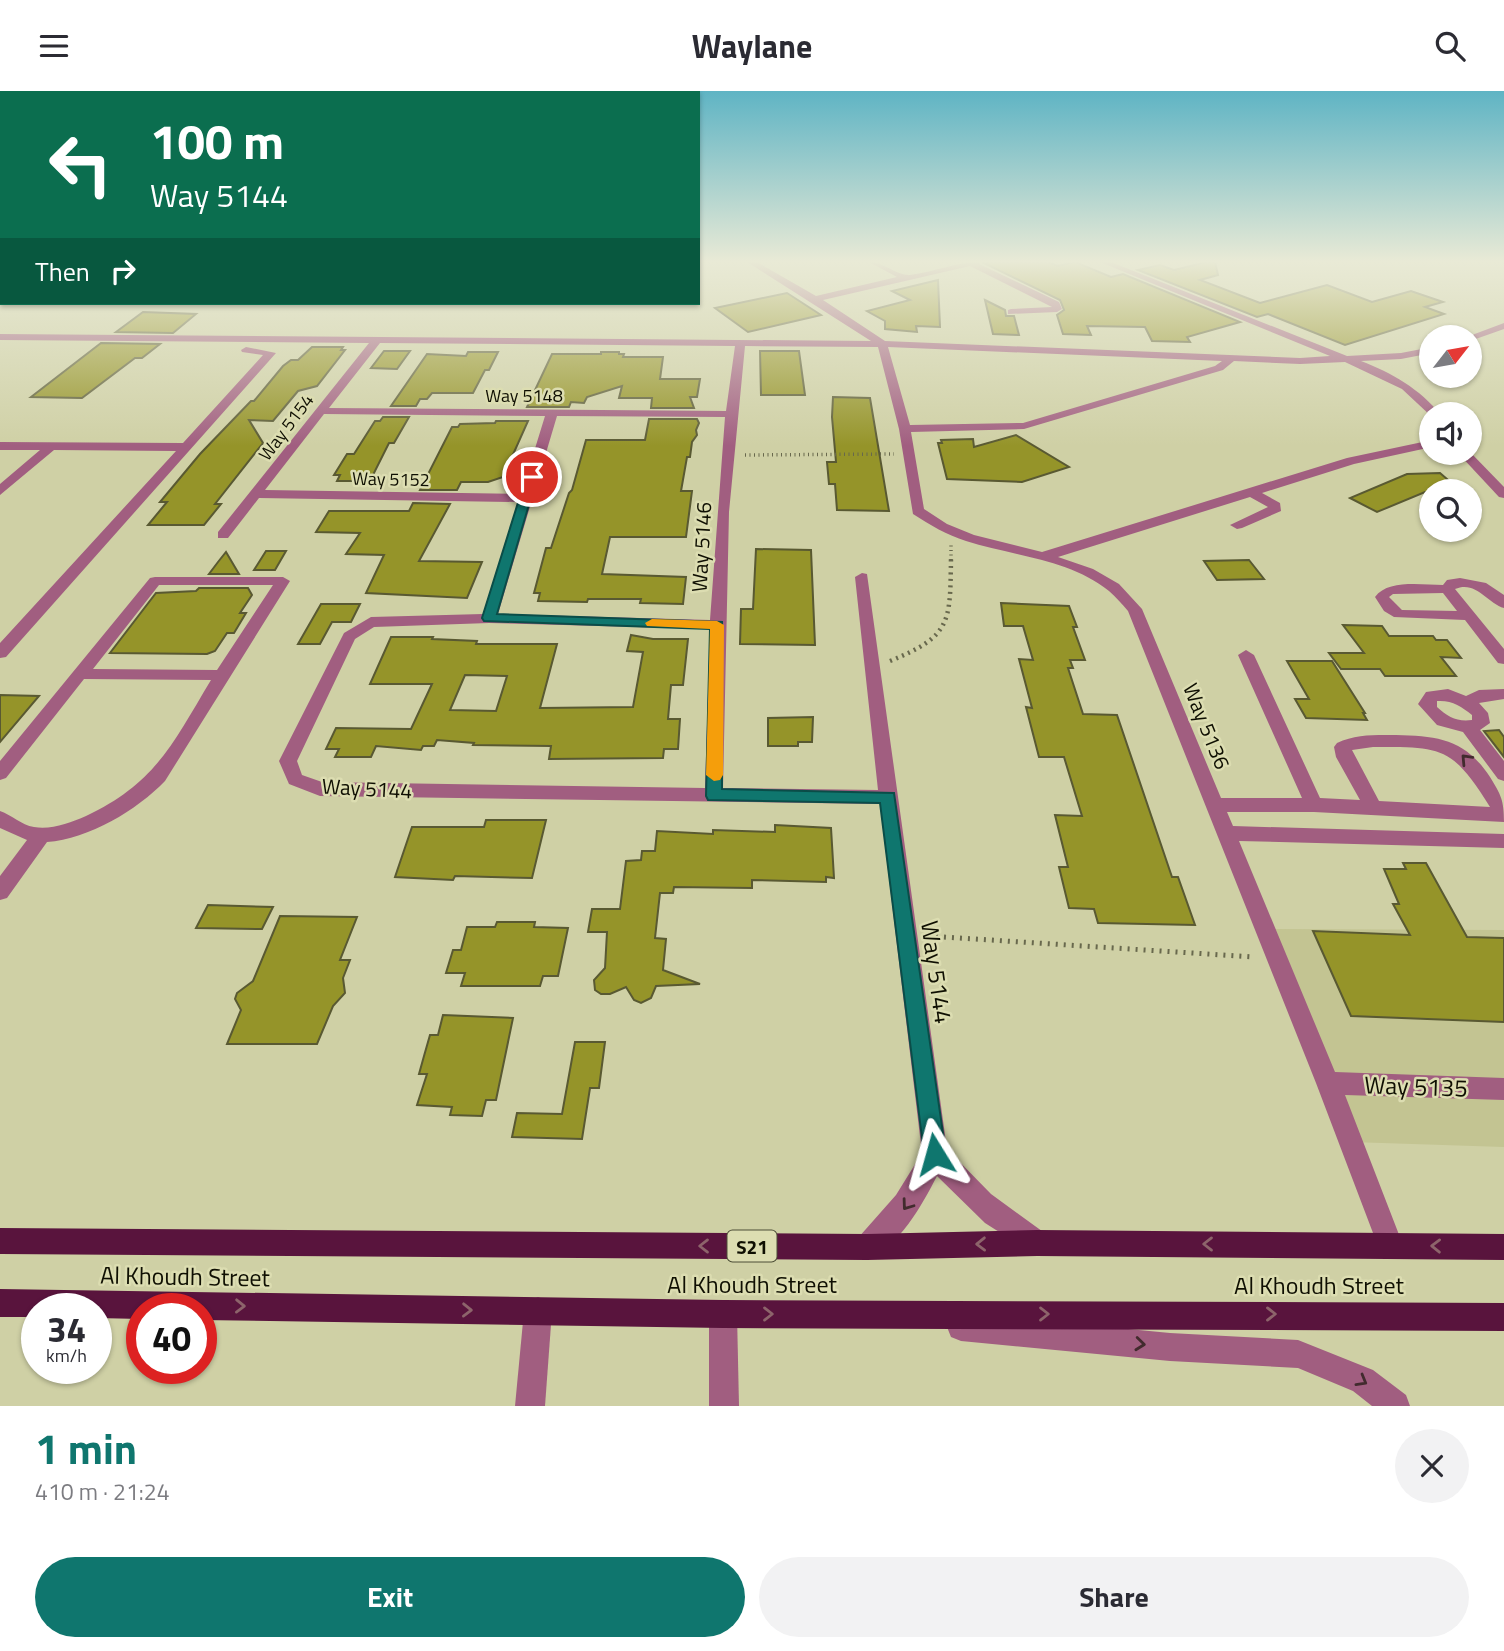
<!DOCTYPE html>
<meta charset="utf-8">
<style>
:root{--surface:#fff;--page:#f2f2f3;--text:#2b2b33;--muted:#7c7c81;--accent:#0f766e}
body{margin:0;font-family:"Titillium Web",sans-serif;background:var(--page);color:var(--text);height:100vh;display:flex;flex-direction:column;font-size:26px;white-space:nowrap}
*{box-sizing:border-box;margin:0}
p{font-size:23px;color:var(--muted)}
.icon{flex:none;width:38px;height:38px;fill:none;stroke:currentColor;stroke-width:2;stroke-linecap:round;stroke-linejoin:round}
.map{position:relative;height:1315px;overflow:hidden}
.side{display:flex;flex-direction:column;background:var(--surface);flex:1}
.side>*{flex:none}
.banner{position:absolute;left:0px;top:0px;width:700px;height:214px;box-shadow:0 2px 5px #0004;background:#0b6e4f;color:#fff;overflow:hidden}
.needle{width:46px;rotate:59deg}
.buttons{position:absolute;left:1419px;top:234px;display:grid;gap:14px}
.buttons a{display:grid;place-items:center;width:63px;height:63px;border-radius:50%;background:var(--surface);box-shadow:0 2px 5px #0004;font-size:35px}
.speed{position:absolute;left:21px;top:1202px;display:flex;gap:14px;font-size:35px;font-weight:700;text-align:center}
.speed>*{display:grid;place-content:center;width:91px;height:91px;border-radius:50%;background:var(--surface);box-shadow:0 2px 5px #0004;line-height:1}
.speed small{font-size:18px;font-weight:400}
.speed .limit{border:10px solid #d22;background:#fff;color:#111}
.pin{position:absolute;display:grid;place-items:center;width:60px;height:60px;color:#fff;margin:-30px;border:4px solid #fff;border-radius:50%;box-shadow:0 2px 7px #0007}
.me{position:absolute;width:77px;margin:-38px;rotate:352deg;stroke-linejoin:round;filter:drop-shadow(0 0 5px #0008)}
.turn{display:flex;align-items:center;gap:24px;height:147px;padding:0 35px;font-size:32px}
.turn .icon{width:91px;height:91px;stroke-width:2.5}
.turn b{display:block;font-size:49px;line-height:60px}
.then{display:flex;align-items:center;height:66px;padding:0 35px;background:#0003;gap:14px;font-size:26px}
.round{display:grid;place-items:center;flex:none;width:74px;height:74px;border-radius:37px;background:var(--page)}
.overview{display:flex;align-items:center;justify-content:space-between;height:119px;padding:0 35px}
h1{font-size:42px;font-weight:700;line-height:52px;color:var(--accent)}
.action{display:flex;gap:14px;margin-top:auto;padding:14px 35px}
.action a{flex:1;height:80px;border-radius:42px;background:var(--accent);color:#fff;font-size:28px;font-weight:700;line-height:80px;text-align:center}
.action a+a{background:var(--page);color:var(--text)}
header{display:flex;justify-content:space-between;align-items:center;height:91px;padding:0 35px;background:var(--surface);font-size:32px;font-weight:700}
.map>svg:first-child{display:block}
</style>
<header><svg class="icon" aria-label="menu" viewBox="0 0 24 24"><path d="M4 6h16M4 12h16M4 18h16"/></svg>Waylane<svg class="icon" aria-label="search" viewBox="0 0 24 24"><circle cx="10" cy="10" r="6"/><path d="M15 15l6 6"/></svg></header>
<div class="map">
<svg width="1504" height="1315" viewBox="0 0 1504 1315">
<rect width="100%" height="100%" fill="#cfd0a5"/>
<!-- built -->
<polygon fill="#c3c492" points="1265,838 1504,839 1504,1056 1351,1051"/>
<!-- building -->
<g fill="#959429" stroke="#595932" stroke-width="2" fill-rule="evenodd">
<polygon points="982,171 1049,171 1057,175 1075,171 1111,186 1123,183 1240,231 1187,246 1190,251 1152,250 1145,236 1087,235 1091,244 1063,243 1057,224 1064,219 1060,209"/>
<polygon points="1207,171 1215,171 1218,184 1200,189 1260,212 1327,194 1372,211 1411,200 1443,211 1425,216 1444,223 1345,254 1268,223 1257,226 1138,179 1160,174 1174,179"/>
<polygon points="938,189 940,236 916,235 917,241 885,238 885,230 867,220 910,209 892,200"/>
<polygon points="787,202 821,224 748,241 715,217"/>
<polygon points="985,209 1005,219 1006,225 1014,225 1019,244 993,243"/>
<polygon points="143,221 196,223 173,242 116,241"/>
<polygon points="101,252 160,253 142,267 135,267 82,307 31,306"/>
<polygon points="312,256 343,256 341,259 345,259 317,295 298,300 273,330 249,329 263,352 215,413 221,413 204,434 148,434 167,411 160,411 200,363 251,310 254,310 283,275 291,269 298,269"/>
<polygon points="384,260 410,260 397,278 371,277"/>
<polygon points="760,260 799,260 805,304 761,304"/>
<polygon points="468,261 498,261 489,279 485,279 473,302 432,302 427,308 420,308 416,315 391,315 427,263 466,265"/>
<polygon points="601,261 619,261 619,263 624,263 623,266 663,266 660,288 700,288 697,306 690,306 694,317 651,317 652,307 619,307 622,295 587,306 584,312 571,311 569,316 527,316 552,263 601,263"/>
<polygon points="833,306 870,307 889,420 837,419 835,393 829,393 827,371 836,371 832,326"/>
<polygon points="383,326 409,326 394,352 389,352 373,384 367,390 337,390 340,384 334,384 347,363 354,363 375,330 380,330"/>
<polygon points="649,328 697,328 699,332 696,339 697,344 692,351 690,366 687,366 681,400 692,400 686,446 610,446 602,483 686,486 683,513 640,512 641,508 588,508 587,511 538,510 540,502 534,502 546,457 551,457 569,402 572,399 586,349 645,349"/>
<polygon points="496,330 528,330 503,386 488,391 461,391 457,399 420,399 452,336 458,336 460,333 495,332"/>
<polygon points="1016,344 1069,376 1022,391 947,388 938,352 942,352 941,349 973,348 974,356"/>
<polygon points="1440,382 1462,401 1425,401 1377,421 1350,407 1407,383"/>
<polygon points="413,412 450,413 419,470 482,471 467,507 366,502 384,464 346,463 360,442 316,441 329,420 409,420"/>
<polygon points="756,458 811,459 815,554 740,553 741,518 753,518"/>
<polygon points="266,460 286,460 275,479 254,479"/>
<polygon points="226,461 239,483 209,483 218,471"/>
<polygon points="1249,469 1264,488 1217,489 1204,470"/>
<polygon points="199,497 248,497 252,504 240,522 246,522 234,542 227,542 215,560 207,563 110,562 156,502 196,500"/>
<polygon points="1001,512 1069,515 1077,536 1073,536 1085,569 1070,569 1073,577 1068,577 1083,623 1117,624 1172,786 1178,786 1195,834 1098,832 1094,818 1069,817 1059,776 1068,776 1055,724 1082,725 1064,666 1039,666 1026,616 1032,617 1019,568 1033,569 1023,535 1004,535"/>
<polygon points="321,513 360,513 351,531 332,531 320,553 298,553"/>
<polygon points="1343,534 1382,535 1389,545 1433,545 1436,549 1447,549 1461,567 1441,566 1456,585 1385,585 1380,578 1341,578 1329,562 1364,562"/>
<path d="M 631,544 L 653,548 L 688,548 L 683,594 L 671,594 L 668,628 L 680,628 L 678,658 L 664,658 L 663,667 L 549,668 L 551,655 L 473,654 L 474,652 L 437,649 L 434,655 L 423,655 L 421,659 L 376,655 L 371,666 L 335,666 L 339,658 L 326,658 L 336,637 L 411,638 L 432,593 L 370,593 L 391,546 L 433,546 L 432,548 L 477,550 L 476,553 L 557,553 L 540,617 L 633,616 L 643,561 L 627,560 ZM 465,584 L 507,585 L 496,620 L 450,619 Z"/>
<polygon points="1287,570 1332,570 1365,622 1363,622 1367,629 1306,627 1295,608 1309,608"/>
<polygon points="0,604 39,605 0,651"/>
<polygon points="813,626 812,651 798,651 798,655 768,655 768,627"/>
<polygon points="1499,639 1504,646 1504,666 1484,640"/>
<polygon points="486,729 546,729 532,787 455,785 453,789 395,786 412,736 484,736"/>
<polygon points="775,734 831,737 834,787 826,786 826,791 752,789 752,797 674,796 673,802 660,802 655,847 666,848 663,879 700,893 656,895 651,907 641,912 634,909 626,896 610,903 601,903 595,899 594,889 605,877 607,841 588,841 592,818 620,818 626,770 641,769 642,760 655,760 657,740 713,743 713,739 775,741"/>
<polygon points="1403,772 1426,772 1467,846 1504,847 1504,931 1351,925 1313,840 1410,844 1393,813 1399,813 1384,778 1406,778"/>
<polygon points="208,814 273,816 262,838 196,837"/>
<polygon points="280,825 357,826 340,869 350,869 343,887 345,902 333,915 317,953 227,953 241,919 235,908 237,902 253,890"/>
<polygon points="497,831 535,831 534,836 568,837 558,885 543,885 540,895 461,895 465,882 446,882 453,859 461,859 467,836 495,836"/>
<polygon points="443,924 513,927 496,1009 486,1009 482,1025 450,1024 452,1016 417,1014 427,983 419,983 424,965 430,944 438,944"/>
<polygon points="575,951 605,951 599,997 590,997 582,1048 512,1046 517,1022 562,1023"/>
</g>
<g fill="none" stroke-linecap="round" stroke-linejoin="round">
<!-- path-far2 -->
<g stroke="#68684d" stroke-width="3.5" stroke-dasharray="1 3.5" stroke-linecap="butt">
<polyline points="745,364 894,363"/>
<polyline points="951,469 951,452"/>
</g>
<!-- path-far1 -->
<path stroke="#68684d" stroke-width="4.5" stroke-dasharray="2 4.5" stroke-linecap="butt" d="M 890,570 C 952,545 950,531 951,467"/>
<!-- path -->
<polyline stroke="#68684d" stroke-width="5" stroke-dasharray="2 6" stroke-linecap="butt" points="928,845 1254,866"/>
<!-- minor -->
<g fill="#a15e80" fill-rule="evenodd">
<path d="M 747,171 L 757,171 L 816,205 L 897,186 L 869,171 C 884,171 897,185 910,184 C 934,181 956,171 980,171 L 979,173 L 1059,211 L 1062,218 L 1057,221 L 1008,223 L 1008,219 L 1011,218 L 1052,216 L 970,175 L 823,209 L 885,250 L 1300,267 L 1330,265 L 1100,171 L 1111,171 L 1347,265 L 1401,262 L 1432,256 L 1432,262 L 1401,268 L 1361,270 C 1392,282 1420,298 1441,324 L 1432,326 L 1402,298 L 1345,271 L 1300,273 L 1234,270 L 1223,279 L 1024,338 L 911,341 L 924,418 L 947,433 L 974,444 L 1042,461 L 1347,367 L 1432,349 L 1432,356 L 1354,373 L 1262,402 L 1280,412 L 1281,420 L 1242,437 L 1237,438 L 1230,434 L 1268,416 L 1250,406 L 1058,466 L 1093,478 L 1119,493 L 1142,518 L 1221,707 L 1302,707 L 1238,564 L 1246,559 L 1254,564 L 1320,707 L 1360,709 L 1336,666 L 1334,656 L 1337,652 C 1356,643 1375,644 1396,644 C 1438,645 1465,648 1490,686 C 1501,704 1504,709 1504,731 L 1314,721 L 1227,721 L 1233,735 L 1504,743 L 1504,757 L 1239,750 L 1335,981 L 1504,987 L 1504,1009 L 1345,1004 L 1403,1154 L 1399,1163 L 1390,1167 L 1381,1163 L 1316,992 L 1128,520 C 1122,513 1116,506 1109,500 C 1070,468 1013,465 966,450 C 947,444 930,434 913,423 L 899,338 L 878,256 L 745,255 L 729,421 L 723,697 L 878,699 L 855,486 L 862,482 L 867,483 L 947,1058 L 991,1103 L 1046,1143 L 1050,1152 L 1046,1161 L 1037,1165 L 985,1132 L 937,1085 C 922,1114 899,1156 867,1169 L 858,1165 L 854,1156 L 858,1147 L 896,1104 L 922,1062 L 880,713 L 320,705 L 289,693 L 279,670 L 344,542 L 371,526 L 483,523 L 518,411 L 259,407 L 228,447 L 218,447 L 218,441 L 369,252 L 0,249 L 0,243 L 871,250 ZM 380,252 L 735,255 L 726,320 L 329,317 ZM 888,256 L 1222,270 L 1215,275 L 1023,332 L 910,334 ZM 324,323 L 545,325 L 521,403 L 265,399 ZM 557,325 L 725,326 L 710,529 L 498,523 ZM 489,532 L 710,538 L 705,697 L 322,691 L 302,684 L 297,670 L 355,548 L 374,536 ZM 1373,656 C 1442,656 1452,655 1490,716 L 1379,710 L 1352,659 Z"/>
<polygon points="1504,232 1504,238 1470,250 1470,247 1464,247"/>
<polygon points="246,256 276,262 6,566 0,567 0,552 176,360 54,359 0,404 0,393 40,359 0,359 0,351 183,352 263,264 242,261 241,259"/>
<polygon points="1470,361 1504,396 1504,407 1499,406 1458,362"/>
<path d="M 155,486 L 283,486 L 290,490 L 165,690 C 137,719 89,748 47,751 L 7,807 L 0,809 L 0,785 L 27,749 L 0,737 L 0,720 C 12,724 21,734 34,736 C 51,739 70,732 86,725 C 156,692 173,652 211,589 L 84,588 L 6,687 L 0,689 L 0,670 L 150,487 ZM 159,494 L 273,494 L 217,579 L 93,578 Z"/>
<path d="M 1460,487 L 1486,492 L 1504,504 L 1504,517 C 1487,512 1476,489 1455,498 L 1504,558 L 1504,573 L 1498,572 L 1465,529 L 1394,526 L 1384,520 L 1375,506 C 1388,488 1422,494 1443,494 L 1447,489 ZM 1443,502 L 1457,520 L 1402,519 L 1389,506 L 1393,503 Z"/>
<path d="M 1448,598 L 1466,605 L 1479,599 L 1504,598 L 1504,608 L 1479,612 L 1488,622 L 1490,632 L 1480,639 L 1504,670 L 1504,690 L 1498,688 L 1463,641 L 1437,634 L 1418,613 L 1426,601 ZM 1437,610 C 1452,609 1461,615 1472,624 L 1472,629 C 1457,631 1448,626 1437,616 Z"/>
<polygon points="538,1206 548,1210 552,1220 545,1315 515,1315 524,1220 528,1210"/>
<polygon points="723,1209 733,1213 737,1223 739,1315 709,1315 709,1223 713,1213"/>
<polygon points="961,1222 1170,1242 1298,1249 1373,1279 1406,1304 1410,1315 1372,1315 1353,1300 1298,1277 1170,1270 961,1250 951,1246 947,1236 951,1226"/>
</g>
<!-- major -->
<g fill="#59143d" fill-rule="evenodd">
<polygon points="0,1137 867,1143 1037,1139 1504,1143 1504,1169 1037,1165 867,1169 0,1163"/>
<polygon points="0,1198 723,1209 1504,1212 1504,1240 723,1237 201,1229 201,1218 142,1218 142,1228 96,1227 96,1218 37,1218 37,1226 0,1226"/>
</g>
</g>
<!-- one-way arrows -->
<defs><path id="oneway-chevron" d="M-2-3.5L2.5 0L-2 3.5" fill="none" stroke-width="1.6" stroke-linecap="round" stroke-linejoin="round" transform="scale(1.75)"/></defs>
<g stroke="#422b2e">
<use href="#oneway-chevron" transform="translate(1466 668) rotate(-133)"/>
<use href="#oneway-chevron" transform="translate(907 1114) rotate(126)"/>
<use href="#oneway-chevron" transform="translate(1140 1253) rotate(6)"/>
<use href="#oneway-chevron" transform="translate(1362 1290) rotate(30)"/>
</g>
<g stroke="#8d646b">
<use href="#oneway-chevron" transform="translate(981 1153) rotate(179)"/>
<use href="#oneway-chevron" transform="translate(1208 1153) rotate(-180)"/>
<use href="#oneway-chevron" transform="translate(704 1155) rotate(-180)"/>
<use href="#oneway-chevron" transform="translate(1436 1155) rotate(-179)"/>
<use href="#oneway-chevron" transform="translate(240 1215) rotate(1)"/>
<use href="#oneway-chevron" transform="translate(467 1219) rotate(1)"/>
<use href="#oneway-chevron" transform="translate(768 1223)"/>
<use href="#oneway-chevron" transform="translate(1044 1223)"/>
<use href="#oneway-chevron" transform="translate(1271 1223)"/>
</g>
<!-- sky -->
<linearGradient id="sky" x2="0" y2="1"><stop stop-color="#5fb4c4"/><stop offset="0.48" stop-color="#e9ead6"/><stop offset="1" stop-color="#e9ead6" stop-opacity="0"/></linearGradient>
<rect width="1504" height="355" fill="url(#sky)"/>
<!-- route -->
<polygon fill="#0f766e" stroke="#0a4d48" stroke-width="2" points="532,382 537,386 497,523 722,531 722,698 894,702 946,1063 943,1072 935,1075 927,1072 924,1063 880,712 708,709 706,705 710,538 484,530 482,527 526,386"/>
<!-- slow -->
<polygon fill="#f59e0b" points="652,528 717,530 724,534 723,684 720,689 714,690 706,684 710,538 647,535 645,532"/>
<g text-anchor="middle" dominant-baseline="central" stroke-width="5" stroke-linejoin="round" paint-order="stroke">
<!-- far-street labels -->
<g font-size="18" fill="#0f0f02" stroke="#dcddb1">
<text x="524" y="304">Way 5148</text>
<text transform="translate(286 336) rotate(-53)">Way 5154</text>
<text transform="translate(391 388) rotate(1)">Way 5152</text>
</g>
<!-- shield labels -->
<rect fill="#dcddb1" stroke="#4c4d36" stroke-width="2" x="727.5" y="1139.5" width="49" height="31" rx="5"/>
<g font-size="19" font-weight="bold" fill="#0f0f02">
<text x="752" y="1155">S21</text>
</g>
<!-- street labels -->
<g font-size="21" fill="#0f0f02" stroke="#dcddb1">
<text transform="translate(701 456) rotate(-87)">Way 5146</text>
<text transform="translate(1207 635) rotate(68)">Way 5136</text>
<text transform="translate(367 697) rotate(3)">Way 5144</text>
</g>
<!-- near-street labels -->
<g font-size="24" fill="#0f0f02" stroke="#dcddb1">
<text transform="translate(937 881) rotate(82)">Way 5144</text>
<text transform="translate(1416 995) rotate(2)">Way 5135</text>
<text transform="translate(185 1185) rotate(1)">Al Khoudh Street</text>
<text x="752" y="1193">Al Khoudh Street</text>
<text x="1319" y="1194">Al Khoudh Street</text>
</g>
</g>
</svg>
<div class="buttons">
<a><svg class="needle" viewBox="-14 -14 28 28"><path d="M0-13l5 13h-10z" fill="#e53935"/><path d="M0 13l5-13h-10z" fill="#7c7c81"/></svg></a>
<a><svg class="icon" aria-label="sound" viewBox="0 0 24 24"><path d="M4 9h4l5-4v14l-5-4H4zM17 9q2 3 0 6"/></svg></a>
<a><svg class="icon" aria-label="search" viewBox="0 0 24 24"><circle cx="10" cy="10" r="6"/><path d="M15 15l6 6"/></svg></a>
</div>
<div class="speed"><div>34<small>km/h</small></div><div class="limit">40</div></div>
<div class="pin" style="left:532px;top:386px;background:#d93025"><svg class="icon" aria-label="arrive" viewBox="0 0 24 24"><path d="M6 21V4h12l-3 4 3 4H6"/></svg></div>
<svg class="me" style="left:935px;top:1063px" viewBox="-20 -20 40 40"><path d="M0-17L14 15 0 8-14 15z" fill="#0f766e" stroke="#fff" stroke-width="4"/></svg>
<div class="banner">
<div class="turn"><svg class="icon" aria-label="left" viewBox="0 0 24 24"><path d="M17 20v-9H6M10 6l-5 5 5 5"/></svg><div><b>100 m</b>Way 5144</div></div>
<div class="then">Then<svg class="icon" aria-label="right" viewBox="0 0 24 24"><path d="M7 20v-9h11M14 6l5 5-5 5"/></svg></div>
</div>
</div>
<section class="side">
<div class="overview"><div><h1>1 min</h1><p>410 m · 21:24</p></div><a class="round"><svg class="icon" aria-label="close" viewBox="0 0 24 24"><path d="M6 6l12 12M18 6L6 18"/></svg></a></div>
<div class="action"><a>Exit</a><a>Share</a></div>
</section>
